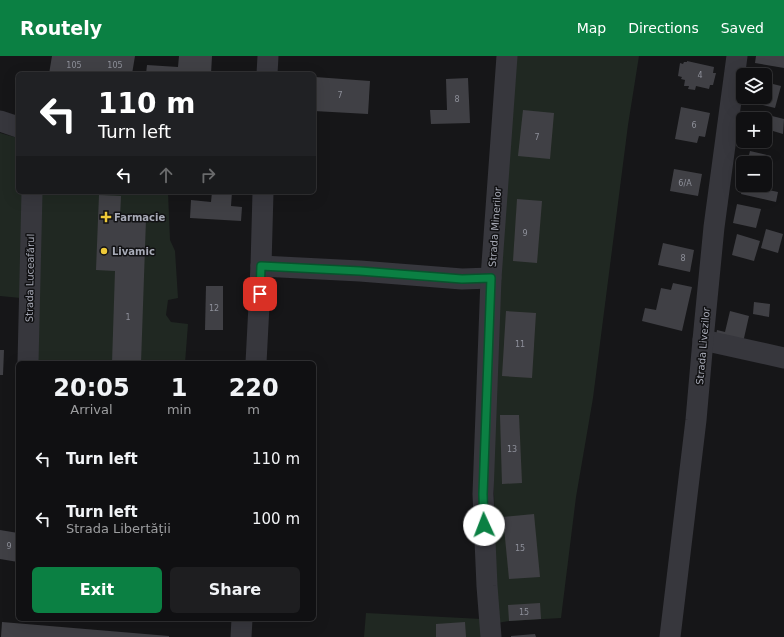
<!DOCTYPE html>
<meta charset="utf-8">
<style>
:root{--surface:#101012;--page:#1e1e20;--text:#f1f3f6;--muted:#9c9d9f;--line:#303032;--accent:#0b8043}
body{margin:0;font-family:"DejaVu Sans",sans-serif;background:var(--page);color:var(--text);height:100vh;display:flex;flex-direction:column;font-size:15px;white-space:nowrap}
*{box-sizing:border-box;margin:0}
p{font-size:13px;color:var(--muted)}
.icon{flex:none;width:22px;height:22px;fill:none;stroke:currentColor;stroke-width:2;stroke-linecap:round;stroke-linejoin:round}
.map{position:relative;flex:1;overflow:hidden}
.panel{position:absolute;left:16px;top:305px;width:300px;height:260px;display:flex;flex-direction:column;background:var(--surface);border-radius:6px;box-shadow:0 4px 16px #0002,0 0 0 1px var(--line)}
.panel>*{flex:none}
.guide{position:absolute;left:16px;top:16px;width:300px;height:122px;border-radius:6px;box-shadow:0 4px 16px #0002,0 0 0 1px var(--line);background:#202124;color:#fff;overflow:hidden}
.buttons{position:absolute;left:736px;top:12px;display:grid;gap:8px}
.buttons a{display:grid;place-items:center;width:36px;height:36px;border-radius:6px;background:var(--surface);box-shadow:0 4px 16px #0002,0 0 0 1px var(--line);font-size:20px}
.pin{position:absolute;display:grid;place-items:center;width:34px;height:34px;color:#fff;margin:-17px;border-radius:8px;box-shadow:0 2px 6px #0006}
.me{position:absolute;width:44px;margin:-22px;rotate:358deg;stroke-linejoin:round;filter:drop-shadow(0 0 3px #0008)}
.turn{display:flex;align-items:center;gap:14px;height:84px;padding:0 16px;font-size:18px}
.turn .icon{width:52px;height:52px;stroke-width:2.5}
.turn b{display:block;font-size:28px;line-height:34px}
.lanes{display:flex;align-items:center;height:38px;padding:0 16px;background:#0003;justify-content:center;gap:20px;direction:ltr}
.lanes .off{opacity:.35}
.eta{display:flex;justify-content:space-evenly;align-items:center;height:68px;text-align:center}
.eta b{font-size:24px;font-weight:800;line-height:28px}
.button{display:flex;gap:8px;margin-top:auto;padding:8px 16px}
.button a{flex:1;height:46px;border-radius:6px;background:var(--accent);color:#fff;font-size:16px;font-weight:800;line-height:46px;text-align:center}
.button a+a{background:var(--page);color:var(--text)}
ul{padding:0;list-style:none}
li{display:flex;align-items:center;gap:12px;height:60px;padding:0 16px}
li div{flex:1}
li b{display:block;font-size:15px}
li em{font-style:normal}
header{display:flex;align-items:center;gap:24px;box-sizing:border-box;height:56px;padding:0 20px;background:var(--accent);color:#fff}
header strong{font-size:19px}
nav{display:flex;gap:22px;margin-inline-start:auto;font-size:14px}
.map>svg:first-child{display:block}
</style>
<header>
<strong>Routely</strong>
<nav><a>Map</a><a>Directions</a><a>Saved</a></nav>
</header>
<div class="map">
<svg width="784" height="581" viewBox="0 0 784 581">
<rect width="100%" height="100%" fill="#161618"/>
<!-- green -->
<g fill="#202822">
<polygon points="513,0 639,0 628,69 593,342 576,441 561,562 509,565 497,567 492,353"/>
<polygon points="0,77 18,82 18,136 26,136 21,242 0,240"/>
<polygon points="41,136 168,136 170,184 175,195 178,242 168,244 166,259 171,266 188,268 185,307 34,307"/>
<polygon points="366,557 482,563 484,581 364,581"/>
</g>
<!-- building -->
<g fill="#404045">
<polygon points="52,0 135,0 132,18 49,18"/>
<polygon points="179,0 212,0 211,18 146,18 147,9 178,11"/>
<polygon points="756,0 784,0 784,12 755,7"/>
<polygon points="687,5 714,11 713,17 716,17 713,29 710,29 709,33 696,30 695,34 688,33 689,30 684,30 685,24 681,23 682,21 678,20 680,7 683,8 684,6 687,6"/>
<polygon points="315,21 370,25 368,58 314,55"/>
<polygon points="468,22 470,67 431,68 430,54 447,54 446,23"/>
<polygon points="765,26 781,30 775,52 746,45 747,41 765,41"/>
<polygon points="681,51 710,57 705,81 699,80 697,87 675,83"/>
<polygon points="523,54 554,57 550,103 518,100"/>
<polygon points="768,59 784,63 783,78 773,75 769,90 749,86 765,85 765,62 767,62"/>
<polygon points="742,69 743,69 743,84 739,83"/>
<polygon points="750,95 771,100 766,125 765,107 747,107"/>
<polygon points="674,113 702,118 698,140 670,135"/>
<polygon points="743,129 765,129 764,133 778,136 776,146 741,138"/>
<polygon points="212,136 232,136 231,150 242,151 241,165 190,162 191,144 211,146"/>
<polygon points="99,139 121,140 120,162 146,163 141,307 112,307 115,215 96,214"/>
<polygon points="517,143 542,145 537,207 513,205"/>
<polygon points="737,148 761,153 756,172 733,167"/>
<polygon points="766,173 783,178 778,197 761,192"/>
<polygon points="737,178 760,185 754,205 732,199"/>
<polygon points="663,187 694,194 690,216 658,209"/>
<polygon points="673,227 692,231 682,275 642,265 645,252 656,254 661,232 671,234"/>
<polygon points="206,230 223,230 223,274 205,274"/>
<polygon points="754,246 770,248 769,261 753,258"/>
<polygon points="506,255 536,257 532,322 502,320"/>
<polygon points="730,255 749,260 742,291 715,285 717,274 725,276"/>
<polygon points="0,294 4,294 3,319 0,319"/>
<polygon points="500,359 519,359 522,427 502,428"/>
<polygon points="534,458 540,521 509,523 503,461"/>
<polygon points="0,474 18,477 18,506 0,503"/>
<polygon points="540,547 541,563 509,565 508,549"/>
<polygon points="2,566 169,580 169,581 1,581"/>
<polygon points="465,566 466,581 436,581 436,568"/>
<polygon points="535,578 536,581 511,581 511,580"/>
</g>
<g fill="none" stroke-linecap="round" stroke-linejoin="round">
<!-- minor -->
<g stroke="#37373d" stroke-width="21">
<polyline points="267,18 268,0"/>
<polyline points="0,65 18,71"/>
<polyline points="261,210 360,215 462,223 491,222"/>
<polyline points="703,284 784,302"/>
<polyline points="28,307 32,136"/>
<polyline points="256,307 261,210 263,136"/>
<polyline points="241,581 242,563"/>
<polyline points="491,581 487,530 483,438 491,222 507,0"/>
<polyline points="670,581 696,364 703,284 714,171 737,0"/>
</g>
</g>
<g fill="none" stroke-linecap="round" stroke-linejoin="round">
<defs>
<polyline id="route" points="260,238 261,210 360,215 462,223 491,222 483,438 484,469"/>
</defs>
<!-- route casing -->
<use href="#route" stroke="#07532c" stroke-width="10"/>
<!-- route -->
<use href="#route" stroke="#0b8043" stroke-width="7"/>
</g>
<!-- markers -->
<g fill="#eec938" stroke="#111113" stroke-width="1.5">
<path d="M104 155h4v4h4v4h-4v4h-4v-4h-4v-4h4z"/>
<circle cx="104" cy="195" r="4"/>
</g>
<g text-anchor="middle" dominant-baseline="central" stroke-width="3" stroke-linejoin="round" paint-order="stroke">
<!-- number labels -->
<g font-size="8" fill="#8e909a">
<text x="74" y="9">105</text>
<text x="115" y="9">105</text>
<text x="700" y="19">4</text>
<text x="340" y="39">7</text>
<text x="457" y="43">8</text>
<text x="694" y="69">6</text>
<text x="537" y="81">7</text>
<text x="685" y="127">6/A</text>
<text x="525" y="177">9</text>
<text x="683" y="202">8</text>
<text x="214" y="252">12</text>
<text x="128" y="261">1</text>
<text x="520" y="288">11</text>
<text x="512" y="393">13</text>
<text x="9" y="490">9</text>
<text x="520" y="492">15</text>
<text x="524" y="556">15</text>
</g>
<!-- poi labels -->
<g font-size="10" font-weight="bold" fill="#a8abb7" stroke="#111113" text-anchor="start">
<text x="114" y="161">Farmacie</text>
<text x="112" y="195">Livamic</text>
</g>
<!-- street labels -->
<g font-size="10" fill="#a8abb7" stroke="#111113">
<text transform="translate(495 171) rotate(-86)">Strada Minerilor</text>
<text transform="translate(30 222) rotate(-89)">Strada Luceafărul</text>
<text transform="translate(703 290) rotate(-85)">Strada Livezilor</text>
</g>
</g>
</svg>
<div class="buttons">
<a><svg class="icon" aria-label="layers" viewBox="0 0 24 24"><path d="M12 4l9 5-9 5-9-5zM3 14l9 5 9-5"/></svg></a>
<a>+</a>
<a>−</a>
</div>
<div class="pin" style="left:260px;top:238px;background:#d93025"><svg class="icon" aria-label="arrive" viewBox="0 0 24 24"><path d="M6 21V4h12l-3 4 3 4H6"/></svg></div>
<svg class="me" style="left:484px;top:469px" viewBox="-20 -20 40 40"><circle r="19" fill="#fff"/><path d="M0-13L10 11 0 6-10 11z" fill="#0b8043"/></svg>
<div class="guide">
<div class="turn"><svg class="icon" aria-label="left" viewBox="0 0 24 24"><path d="M17 20v-9H6M10 6l-5 5 5 5"/></svg><div><b>110 m</b>Turn left</div></div>
<div class="lanes"><svg class="icon" aria-label="left" viewBox="0 0 24 24"><path d="M17 20v-9H6M10 6l-5 5 5 5"/></svg><svg class="icon off" aria-label="ahead" viewBox="0 0 24 24"><path d="M12 20V5M6 11l6-6 6 6"/></svg><svg class="icon off" aria-label="right" viewBox="0 0 24 24"><path d="M7 20v-9h11M14 6l5 5-5 5"/></svg></div>
</div>
<section class="panel">
<div class="eta">
<div><b>20:05</b><p>Arrival</p></div>
<div><b>1</b><p>min</p></div>
<div><b>220</b><p>m</p></div>
</div>
<ul>
<li><svg class="icon" aria-label="left" viewBox="0 0 24 24"><path d="M17 20v-9H6M10 6l-5 5 5 5"/></svg><div><b>Turn left</b></div><em>110 m</em></li>
<li><svg class="icon" aria-label="left" viewBox="0 0 24 24"><path d="M17 20v-9H6M10 6l-5 5 5 5"/></svg><div><b>Turn left</b><p>Strada Libertății</p></div><em>100 m</em></li>
</ul>
<div class="button"><a>Exit</a><a>Share</a></div>
</section>
</div>
